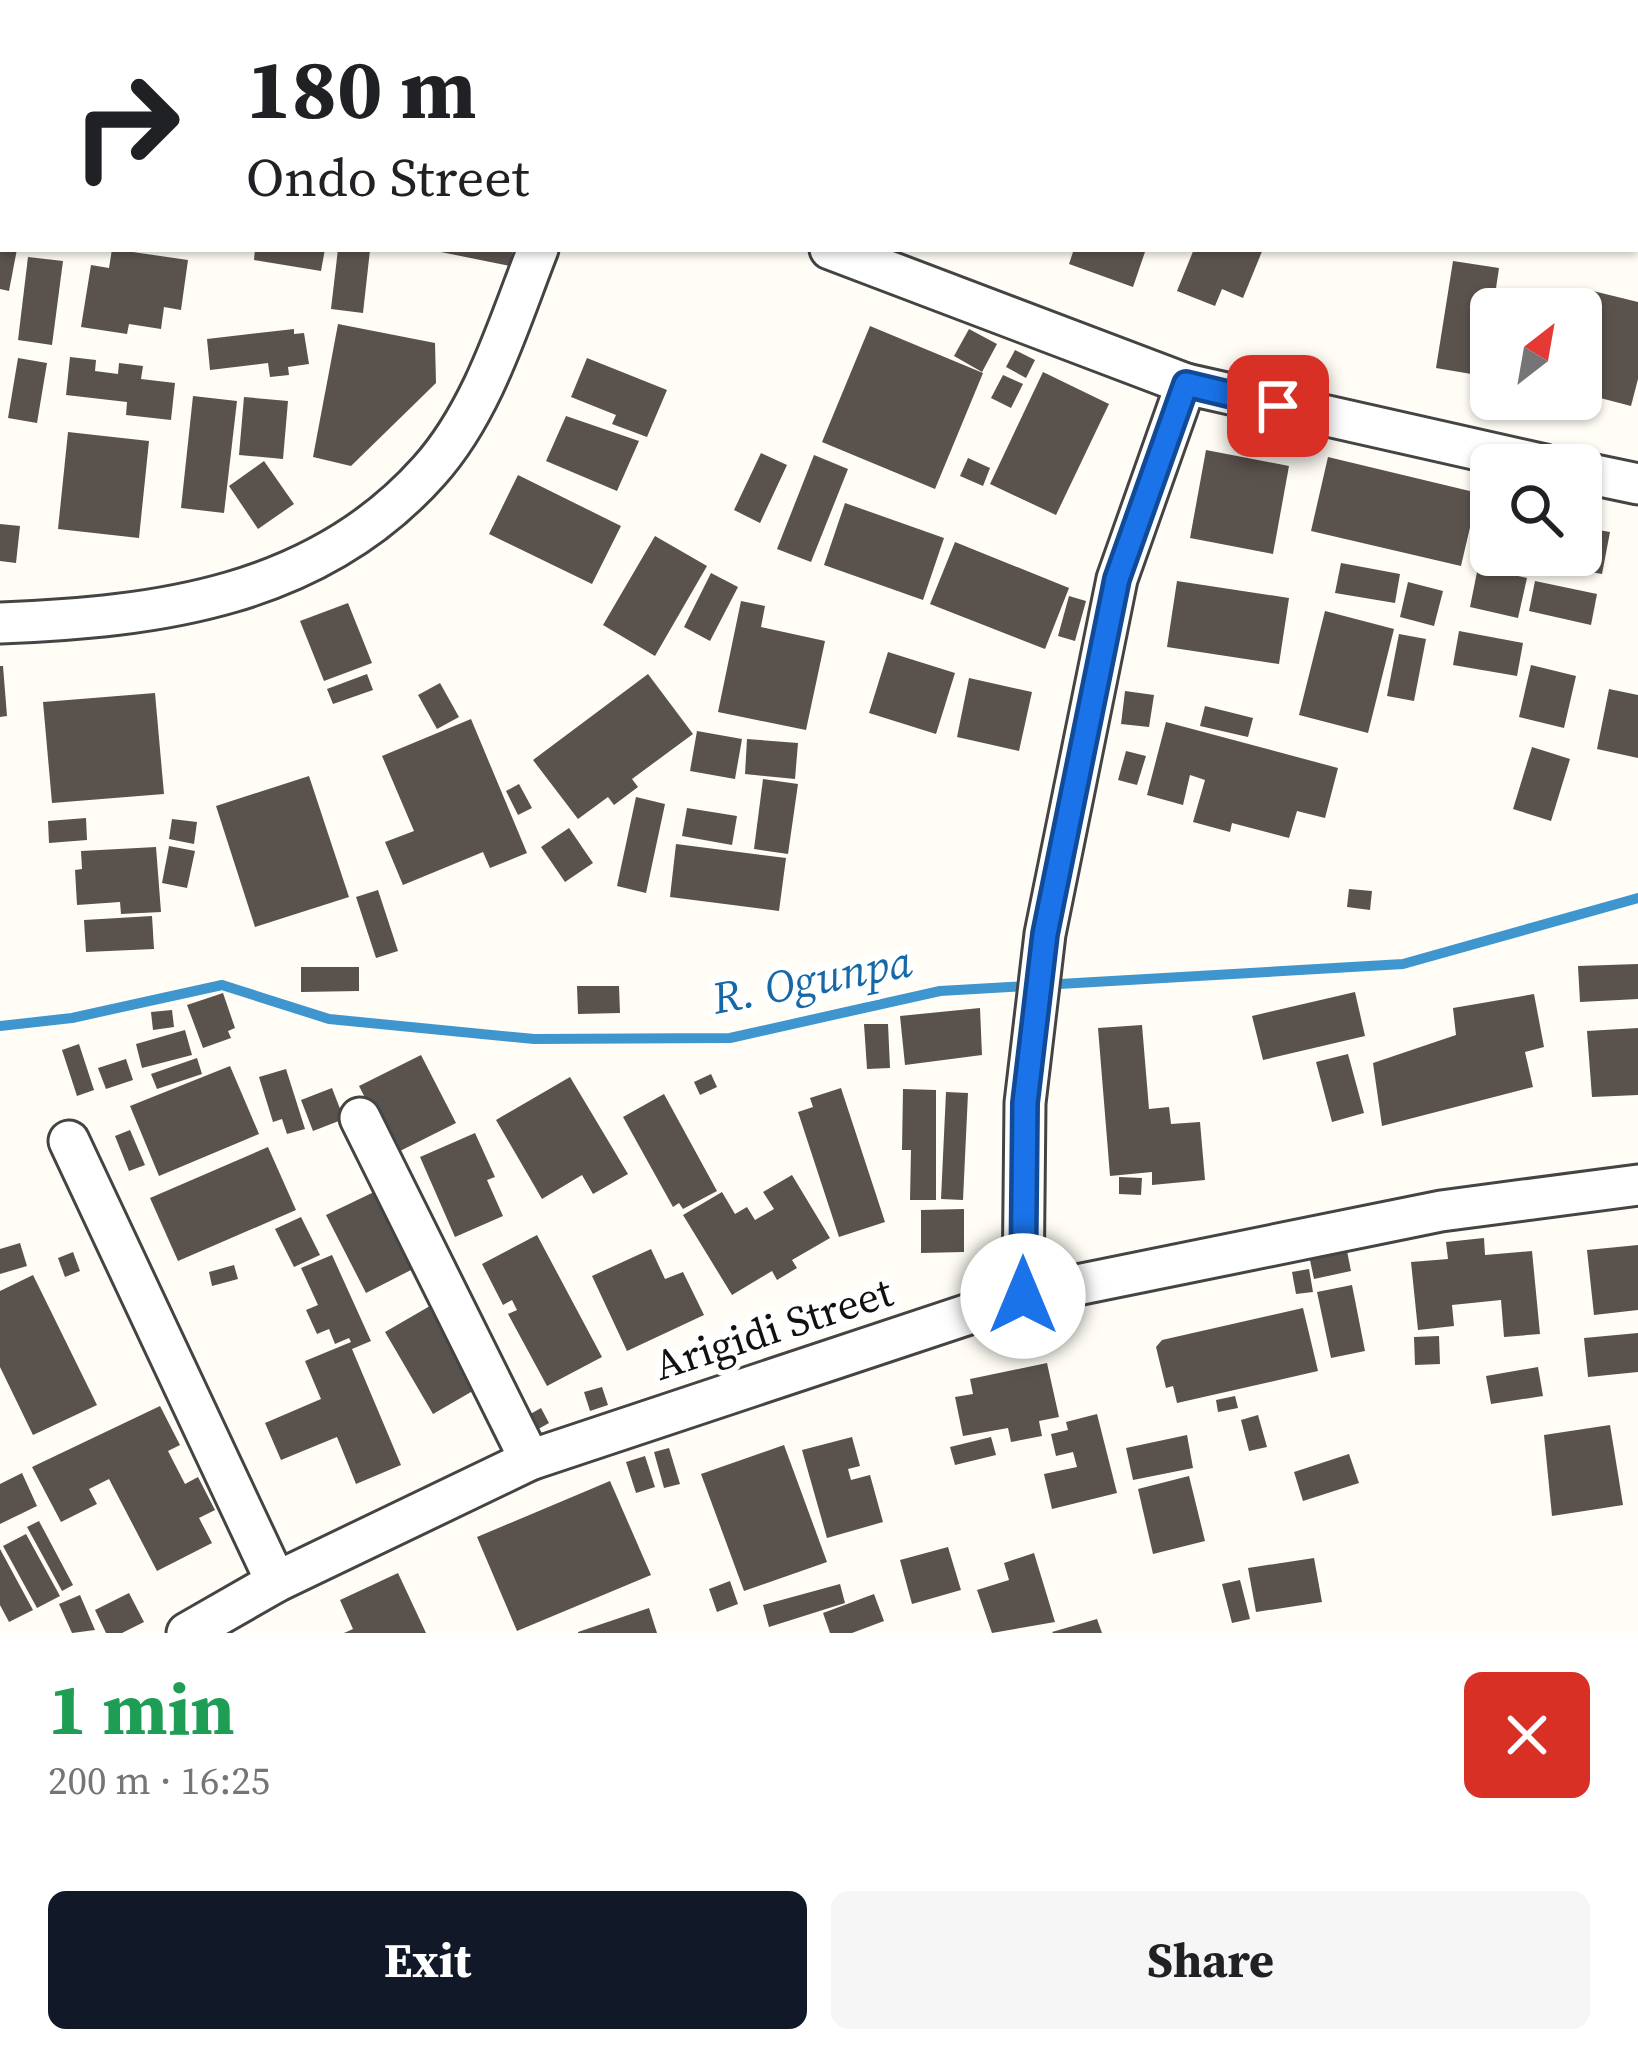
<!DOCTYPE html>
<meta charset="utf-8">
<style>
:root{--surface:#fff;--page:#f6f6f6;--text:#202124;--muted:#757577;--accent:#111827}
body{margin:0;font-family:"Source Serif 4",serif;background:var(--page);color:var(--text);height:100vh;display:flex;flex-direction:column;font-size:45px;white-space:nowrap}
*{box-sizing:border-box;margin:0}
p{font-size:39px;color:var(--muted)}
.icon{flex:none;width:66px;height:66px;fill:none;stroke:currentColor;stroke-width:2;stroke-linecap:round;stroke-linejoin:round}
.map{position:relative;height:1633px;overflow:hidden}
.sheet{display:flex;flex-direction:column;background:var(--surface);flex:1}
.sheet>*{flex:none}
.top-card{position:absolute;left:0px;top:0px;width:1638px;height:252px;box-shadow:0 3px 9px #0004;background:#fff;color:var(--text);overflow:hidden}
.needle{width:78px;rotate:31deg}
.controls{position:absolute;left:1470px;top:288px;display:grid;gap:24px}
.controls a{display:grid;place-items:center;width:132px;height:132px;border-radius:18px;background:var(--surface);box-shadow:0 3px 9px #0004;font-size:60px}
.pin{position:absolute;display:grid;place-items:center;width:102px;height:102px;color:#fff;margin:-51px;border-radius:24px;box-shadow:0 6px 18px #0006}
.me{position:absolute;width:132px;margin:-66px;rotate:0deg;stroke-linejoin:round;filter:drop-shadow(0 0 9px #0008)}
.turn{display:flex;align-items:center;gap:42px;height:252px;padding:0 48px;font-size:54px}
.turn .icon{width:156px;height:156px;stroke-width:2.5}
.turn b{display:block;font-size:84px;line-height:102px}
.round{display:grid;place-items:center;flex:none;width:126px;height:126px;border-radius:18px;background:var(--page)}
.headline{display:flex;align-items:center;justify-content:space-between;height:204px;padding:0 48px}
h1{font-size:72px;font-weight:700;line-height:90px;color:#1e9e55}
.primary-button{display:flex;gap:24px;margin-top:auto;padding:24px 48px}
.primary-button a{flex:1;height:138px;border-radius:18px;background:var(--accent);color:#fff;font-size:48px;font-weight:700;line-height:138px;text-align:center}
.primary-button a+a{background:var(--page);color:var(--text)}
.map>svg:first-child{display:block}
</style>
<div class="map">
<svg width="1638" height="1633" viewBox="0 0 1638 1633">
<rect width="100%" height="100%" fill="#fffdf5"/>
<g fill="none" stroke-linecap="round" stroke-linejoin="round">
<!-- stream -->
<polyline stroke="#3f96cf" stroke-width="10" points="0,1026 72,1018 222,985 329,1019 534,1039 730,1038 940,991 1403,964 1638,898"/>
</g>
<!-- building -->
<g fill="#5a524d">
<polygon points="0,249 17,249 9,291 0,289"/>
<polygon points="112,249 188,260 181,310 164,307 161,329 129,324 127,334 81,327 91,265 109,268"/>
<polygon points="255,249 325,249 321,271 254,260"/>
<polygon points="338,249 370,250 363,313 331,309"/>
<polygon points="426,249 513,249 510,266"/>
<polygon points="1074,249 1146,249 1133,287 1069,264"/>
<polygon points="1194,249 1263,249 1243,298 1222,289 1215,306 1177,291"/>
<polygon points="28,257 63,261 52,345 18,340"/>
<polygon points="1453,261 1499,268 1483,376 1436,368"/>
<polygon points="1589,290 1638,302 1638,379 1631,406 1581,393 1581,322"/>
<polygon points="338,324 435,343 436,383 351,466 313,457"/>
<polygon points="870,326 983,373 935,489 822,442"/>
<polygon points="294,329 294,334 304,333 309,364 288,367 289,375 270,377 268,363 210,370 207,339"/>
<polygon points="969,329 997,344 982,372 954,356"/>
<polygon points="1015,350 1035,360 1026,378 1006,367"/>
<polygon points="70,357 96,360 95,371 118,374 119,363 143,366 141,379 175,383 171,420 126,415 127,402 66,395"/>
<polygon points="18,358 47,363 37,423 8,418"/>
<polygon points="587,358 667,390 647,437 612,424 616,415 571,397"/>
<polygon points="1043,372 1109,404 1056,515 990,484"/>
<polygon points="1003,375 1023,384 1011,408 991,398"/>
<polygon points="193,396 237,401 224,513 181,508"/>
<polygon points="244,397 288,401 283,459 239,455"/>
<polygon points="566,416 639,441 617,491 546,461"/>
<polygon points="68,432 149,441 139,538 58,529"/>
<polygon points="1206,450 1289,466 1273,554 1190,538"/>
<polygon points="761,453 787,465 760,523 734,510"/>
<polygon points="814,455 848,469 811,562 777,549"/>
<polygon points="1328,457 1478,493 1461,566 1311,531"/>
<polygon points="968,458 990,468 983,486 960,476"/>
<polygon points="264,461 294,504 258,529 229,486"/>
<polygon points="518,475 621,526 592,584 489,534"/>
<polygon points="845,503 944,538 923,600 824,565"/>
<polygon points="0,524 20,526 16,563 0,561"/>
<polygon points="1581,527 1610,532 1602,574 1541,563 1542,555 1581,555"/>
<polygon points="655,536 707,566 655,656 603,625"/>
<polygon points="955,542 1069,588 1045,649 930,604"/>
<polygon points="1341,563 1400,574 1395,603 1335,593"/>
<polygon points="1478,567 1527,578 1518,618 1470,607"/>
<polygon points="711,573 738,587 710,641 684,627"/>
<polygon points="1177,581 1289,598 1279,664 1167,647"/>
<polygon points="1535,581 1597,594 1591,625 1529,611"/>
<polygon points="1408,582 1443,591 1434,626 1400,617"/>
<polygon points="1069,596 1086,601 1075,641 1058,636"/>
<polygon points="741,601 765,606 761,627 825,641 806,730 718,712"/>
<polygon points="348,603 372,663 324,681 300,621"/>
<polygon points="1325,611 1394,629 1368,733 1299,715"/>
<polygon points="1459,631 1523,643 1517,676 1453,665"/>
<polygon points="1399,634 1426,639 1414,701 1387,696"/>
<polygon points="888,652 955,673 936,734 869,713"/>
<polygon points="1531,665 1576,676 1564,728 1519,717"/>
<polygon points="0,666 3,666 7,716 0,717"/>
<polygon points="367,674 373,690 333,704 327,689"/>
<polygon points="648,674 693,734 632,779 638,787 614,805 608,797 578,819 533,760"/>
<polygon points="969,678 1032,692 1019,751 957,737"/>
<polygon points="440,683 459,717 437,729 418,695"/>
<polygon points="1609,689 1638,695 1638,758 1597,749"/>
<polygon points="1125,691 1154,695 1149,727 1121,724"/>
<polygon points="155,693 164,794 52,803 43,702"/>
<polygon points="1205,706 1253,718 1248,737 1200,726"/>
<polygon points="471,719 527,853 490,868 483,852 403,885 385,842 414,831 382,756"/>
<polygon points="1166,722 1338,768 1325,818 1297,811 1289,838 1232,823 1230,832 1193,822 1205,780 1190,775 1183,805 1147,795"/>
<polygon points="697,731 742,739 735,779 690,771"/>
<polygon points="747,739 798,743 795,779 745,774"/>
<polygon points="1532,747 1570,759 1551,821 1513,809"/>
<polygon points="1126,751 1146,756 1137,785 1118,780"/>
<polygon points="309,776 349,897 255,927 216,806"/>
<polygon points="763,779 798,784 788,854 754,849"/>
<polygon points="519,784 532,808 518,815 506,791"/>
<polygon points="636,797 665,804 646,893 617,886"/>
<polygon points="687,808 737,816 732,845 682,836"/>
<polygon points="86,818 87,840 49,843 48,821"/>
<polygon points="172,819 197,822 194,844 169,839"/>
<polygon points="569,828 593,863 565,882 541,847"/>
<polygon points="676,844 786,858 779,911 670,897"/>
<polygon points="169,846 195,851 187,888 162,883"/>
<polygon points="156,847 161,912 121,914 120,902 77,905 75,870 82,869 81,851"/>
<polygon points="1349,889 1372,891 1370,910 1347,907"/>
<polygon points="378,890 398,951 376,958 356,897"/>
<polygon points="152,916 154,949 86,952 84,920"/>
<polygon points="1638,964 1638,999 1580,1002 1578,966"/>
<polygon points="301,967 359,967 359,991 301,992"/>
<polygon points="577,986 619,986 620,1013 578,1014"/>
<polygon points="1355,992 1365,1036 1263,1060 1252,1016"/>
<polygon points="223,993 235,1028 228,1031 231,1038 203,1048 187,1005"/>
<polygon points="1534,994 1544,1047 1525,1052 1533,1087 1382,1126 1373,1063 1456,1035 1453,1008"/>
<polygon points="980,1008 982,1055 905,1065 900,1016"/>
<polygon points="172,1010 174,1027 153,1030 151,1012"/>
<polygon points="864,1024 888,1024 890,1068 867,1069"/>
<polygon points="1142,1025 1149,1109 1169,1107 1171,1124 1200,1122 1205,1180 1152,1185 1152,1172 1110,1176 1098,1028"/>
<polygon points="1638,1028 1638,1095 1592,1097 1587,1031"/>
<polygon points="185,1030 192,1055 142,1068 136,1044"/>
<polygon points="79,1044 94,1090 77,1096 62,1050"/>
<polygon points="1348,1054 1364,1113 1332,1122 1316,1062"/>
<polygon points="421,1055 456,1123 394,1154 359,1086"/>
<polygon points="197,1058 202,1074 157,1089 151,1074"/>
<polygon points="126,1059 133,1080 106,1089 98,1068"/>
<polygon points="230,1066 259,1134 159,1176 130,1106"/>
<polygon points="286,1069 305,1129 287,1134 282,1119 273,1122 259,1077"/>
<polygon points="711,1074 717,1087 700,1095 694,1082"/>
<polygon points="570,1077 628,1174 593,1194 582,1175 542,1199 496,1120"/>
<polygon points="332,1088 344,1119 313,1131 301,1100"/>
<polygon points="841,1088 885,1222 839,1237 798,1112 813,1107 810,1098"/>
<polygon points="903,1089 936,1090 936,1200 910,1200 911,1150 902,1150"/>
<polygon points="946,1092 968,1093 963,1200 941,1199"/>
<polygon points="664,1094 717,1191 683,1209 679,1203 673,1207 623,1117"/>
<polygon points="130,1130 145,1165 129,1171 115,1136"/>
<polygon points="475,1133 495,1177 487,1180 503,1216 455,1237 420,1157"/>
<polygon points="268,1147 296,1210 178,1261 150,1198"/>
<polygon points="792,1175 830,1238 792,1260 797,1268 777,1280 772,1271 732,1295 683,1215 722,1192 735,1214 747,1207 755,1220 774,1209 763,1192"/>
<polygon points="1119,1177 1142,1178 1141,1195 1119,1194"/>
<polygon points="374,1192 413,1269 366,1293 326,1215"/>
<polygon points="964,1209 964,1252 921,1253 921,1210"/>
<polygon points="301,1217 320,1255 294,1267 275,1229"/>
<polygon points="537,1235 602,1357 547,1386 508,1314 517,1310 512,1300 503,1305 482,1264"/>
<polygon points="1484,1238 1485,1255 1532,1251 1540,1334 1504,1337 1501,1300 1452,1305 1454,1326 1418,1330 1411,1262 1448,1259 1446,1242"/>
<polygon points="20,1243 27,1266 0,1274 0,1249"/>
<polygon points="1638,1245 1638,1310 1594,1315 1587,1250"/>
<polygon points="651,1249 665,1279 683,1272 704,1315 627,1351 592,1276"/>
<polygon points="1347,1251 1351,1271 1314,1279 1310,1260"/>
<polygon points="73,1252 80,1271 65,1277 58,1258"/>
<polygon points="332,1255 371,1341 352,1349 401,1465 356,1484 337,1437 281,1460 265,1423 321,1399 305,1361 351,1342 349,1338 335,1344 329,1329 317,1334 306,1310 318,1305 301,1268"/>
<polygon points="234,1265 238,1279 212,1286 209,1272"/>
<polygon points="1309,1269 1313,1292 1296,1294 1292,1272"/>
<polygon points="33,1275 97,1405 33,1435 0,1367 0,1291"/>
<polygon points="1352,1285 1365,1351 1331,1358 1317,1292"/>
<polygon points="442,1299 490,1381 433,1414 385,1332"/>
<polygon points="1303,1308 1318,1371 1177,1403 1173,1386 1166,1388 1156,1347 1162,1340"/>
<polygon points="1638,1333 1638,1372 1588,1377 1584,1338"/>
<polygon points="1439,1336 1440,1364 1415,1365 1414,1337"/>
<polygon points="1047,1363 1059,1417 1039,1421 1042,1436 1011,1442 1008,1428 963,1436 955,1397 973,1394 970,1379"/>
<polygon points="1538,1367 1543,1396 1491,1404 1486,1376"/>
<polygon points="602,1387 608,1405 590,1411 584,1392"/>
<polygon points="1235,1396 1238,1408 1218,1412 1216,1400"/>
<polygon points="160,1406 180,1445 168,1451 185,1484 198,1477 215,1510 199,1518 212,1543 157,1571 109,1479 89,1489 97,1504 61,1522 32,1467"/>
<polygon points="541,1408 549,1423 533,1432 525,1417"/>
<polygon points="1097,1414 1117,1493 1052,1509 1044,1474 1077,1467 1073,1452 1056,1456 1051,1434 1068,1430 1066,1422"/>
<polygon points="1258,1415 1267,1447 1249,1451 1241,1420"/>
<polygon points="1610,1425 1623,1505 1552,1516 1544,1435"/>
<polygon points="1187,1435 1193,1468 1133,1480 1126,1448"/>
<polygon points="852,1437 860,1466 848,1469 851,1480 870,1475 883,1522 827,1538 802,1450"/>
<polygon points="991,1437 996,1455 955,1465 950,1447"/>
<polygon points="784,1445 827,1562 744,1591 701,1474"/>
<polygon points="669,1448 680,1484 664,1488 654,1452"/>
<polygon points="1349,1454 1359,1483 1303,1501 1294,1472"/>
<polygon points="645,1456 655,1487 636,1493 626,1462"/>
<polygon points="22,1473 37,1506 0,1524 0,1484"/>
<polygon points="1189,1476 1205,1541 1153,1554 1138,1489"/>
<polygon points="610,1481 651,1575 517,1631 477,1537"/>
<polygon points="39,1521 73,1585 62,1591 27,1527"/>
<polygon points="26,1534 60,1596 37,1608 3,1546"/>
<polygon points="948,1547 961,1590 912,1604 900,1560"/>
<polygon points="0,1549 33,1610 9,1622 0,1605"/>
<polygon points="1034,1553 1055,1622 992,1633 977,1590 1009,1580 1004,1563"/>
<polygon points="1314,1558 1322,1602 1256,1612 1248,1568"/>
<polygon points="398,1573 426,1633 344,1633 353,1629 340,1600"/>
<polygon points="1240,1580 1250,1619 1232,1623 1222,1584"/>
<polygon points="730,1581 738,1604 717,1612 709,1589"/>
<polygon points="840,1584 845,1603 769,1627 763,1605"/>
<polygon points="129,1593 144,1622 122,1633 106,1633 95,1610"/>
<polygon points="874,1594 884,1621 852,1633 830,1633 823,1613"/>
<polygon points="80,1595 95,1630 72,1633 59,1604"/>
<polygon points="649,1608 657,1633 578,1633 578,1632"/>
<polygon points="1097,1619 1102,1633 1053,1633 1052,1632"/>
</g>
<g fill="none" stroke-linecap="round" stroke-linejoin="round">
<defs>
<g id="street">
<polyline points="1515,0 1530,3"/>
<polyline points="1635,25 1638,25"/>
<polyline points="0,73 3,73"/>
<polyline points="830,249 1186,384 1545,465"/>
<polyline points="1581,472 1638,484"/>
<path d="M 0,623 C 157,617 317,597 429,471 C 483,411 509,323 538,249"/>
<polyline points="360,1118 530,1460"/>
<polyline points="69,1141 276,1582"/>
<polyline points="1023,1296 1025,1103 1045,934 1117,579 1186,384"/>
<polyline points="187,1633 276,1582 530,1460 1023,1296 1441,1211 1638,1185"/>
</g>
</defs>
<!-- street casing -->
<use href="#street" stroke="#444" stroke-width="45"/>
<!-- street -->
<use href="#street" stroke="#fff" stroke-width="39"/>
<!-- rail -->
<g stroke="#c4262e" stroke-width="9">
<polyline points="1188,0 1202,3"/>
<polyline points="1635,95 1638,95"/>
</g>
</g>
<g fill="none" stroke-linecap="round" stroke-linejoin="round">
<defs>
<polyline id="route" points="1023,1296 1025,1103 1045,934 1117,579 1186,384 1278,406"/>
</defs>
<!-- route casing -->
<use href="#route" stroke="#114b97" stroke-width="30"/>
<!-- route -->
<use href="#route" stroke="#1a73e8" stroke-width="21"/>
</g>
<g text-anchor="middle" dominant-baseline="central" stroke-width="12" stroke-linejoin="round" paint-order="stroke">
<!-- street labels -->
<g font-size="42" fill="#111" stroke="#fff">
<text transform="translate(773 1328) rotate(-18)">Arigidi Street</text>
</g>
<!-- water labels -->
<g font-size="45" font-style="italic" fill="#1768a6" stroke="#fff">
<text transform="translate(812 979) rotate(-11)">R. Ogunpa</text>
</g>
</g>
</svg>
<div class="controls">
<a><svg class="needle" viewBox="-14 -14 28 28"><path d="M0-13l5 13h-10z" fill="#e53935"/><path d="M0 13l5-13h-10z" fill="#757577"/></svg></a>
<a><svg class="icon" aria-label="search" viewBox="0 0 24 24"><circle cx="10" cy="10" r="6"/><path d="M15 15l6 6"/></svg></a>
</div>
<div class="pin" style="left:1278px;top:406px;background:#d93025"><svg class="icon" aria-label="arrive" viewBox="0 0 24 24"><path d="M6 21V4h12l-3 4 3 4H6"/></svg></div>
<svg class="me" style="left:1023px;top:1296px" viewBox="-20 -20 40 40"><circle r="19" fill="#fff"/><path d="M0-13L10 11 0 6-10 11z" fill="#1a73e8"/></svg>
<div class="top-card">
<div class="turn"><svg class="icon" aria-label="right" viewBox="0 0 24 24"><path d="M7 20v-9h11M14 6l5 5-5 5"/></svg><div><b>180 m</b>Ondo Street</div></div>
</div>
</div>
<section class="sheet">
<div class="headline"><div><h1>1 min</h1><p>200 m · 16:25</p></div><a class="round" style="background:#d93025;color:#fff"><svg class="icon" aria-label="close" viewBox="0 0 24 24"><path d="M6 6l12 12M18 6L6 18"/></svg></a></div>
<div class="primary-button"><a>Exit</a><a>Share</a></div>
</section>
